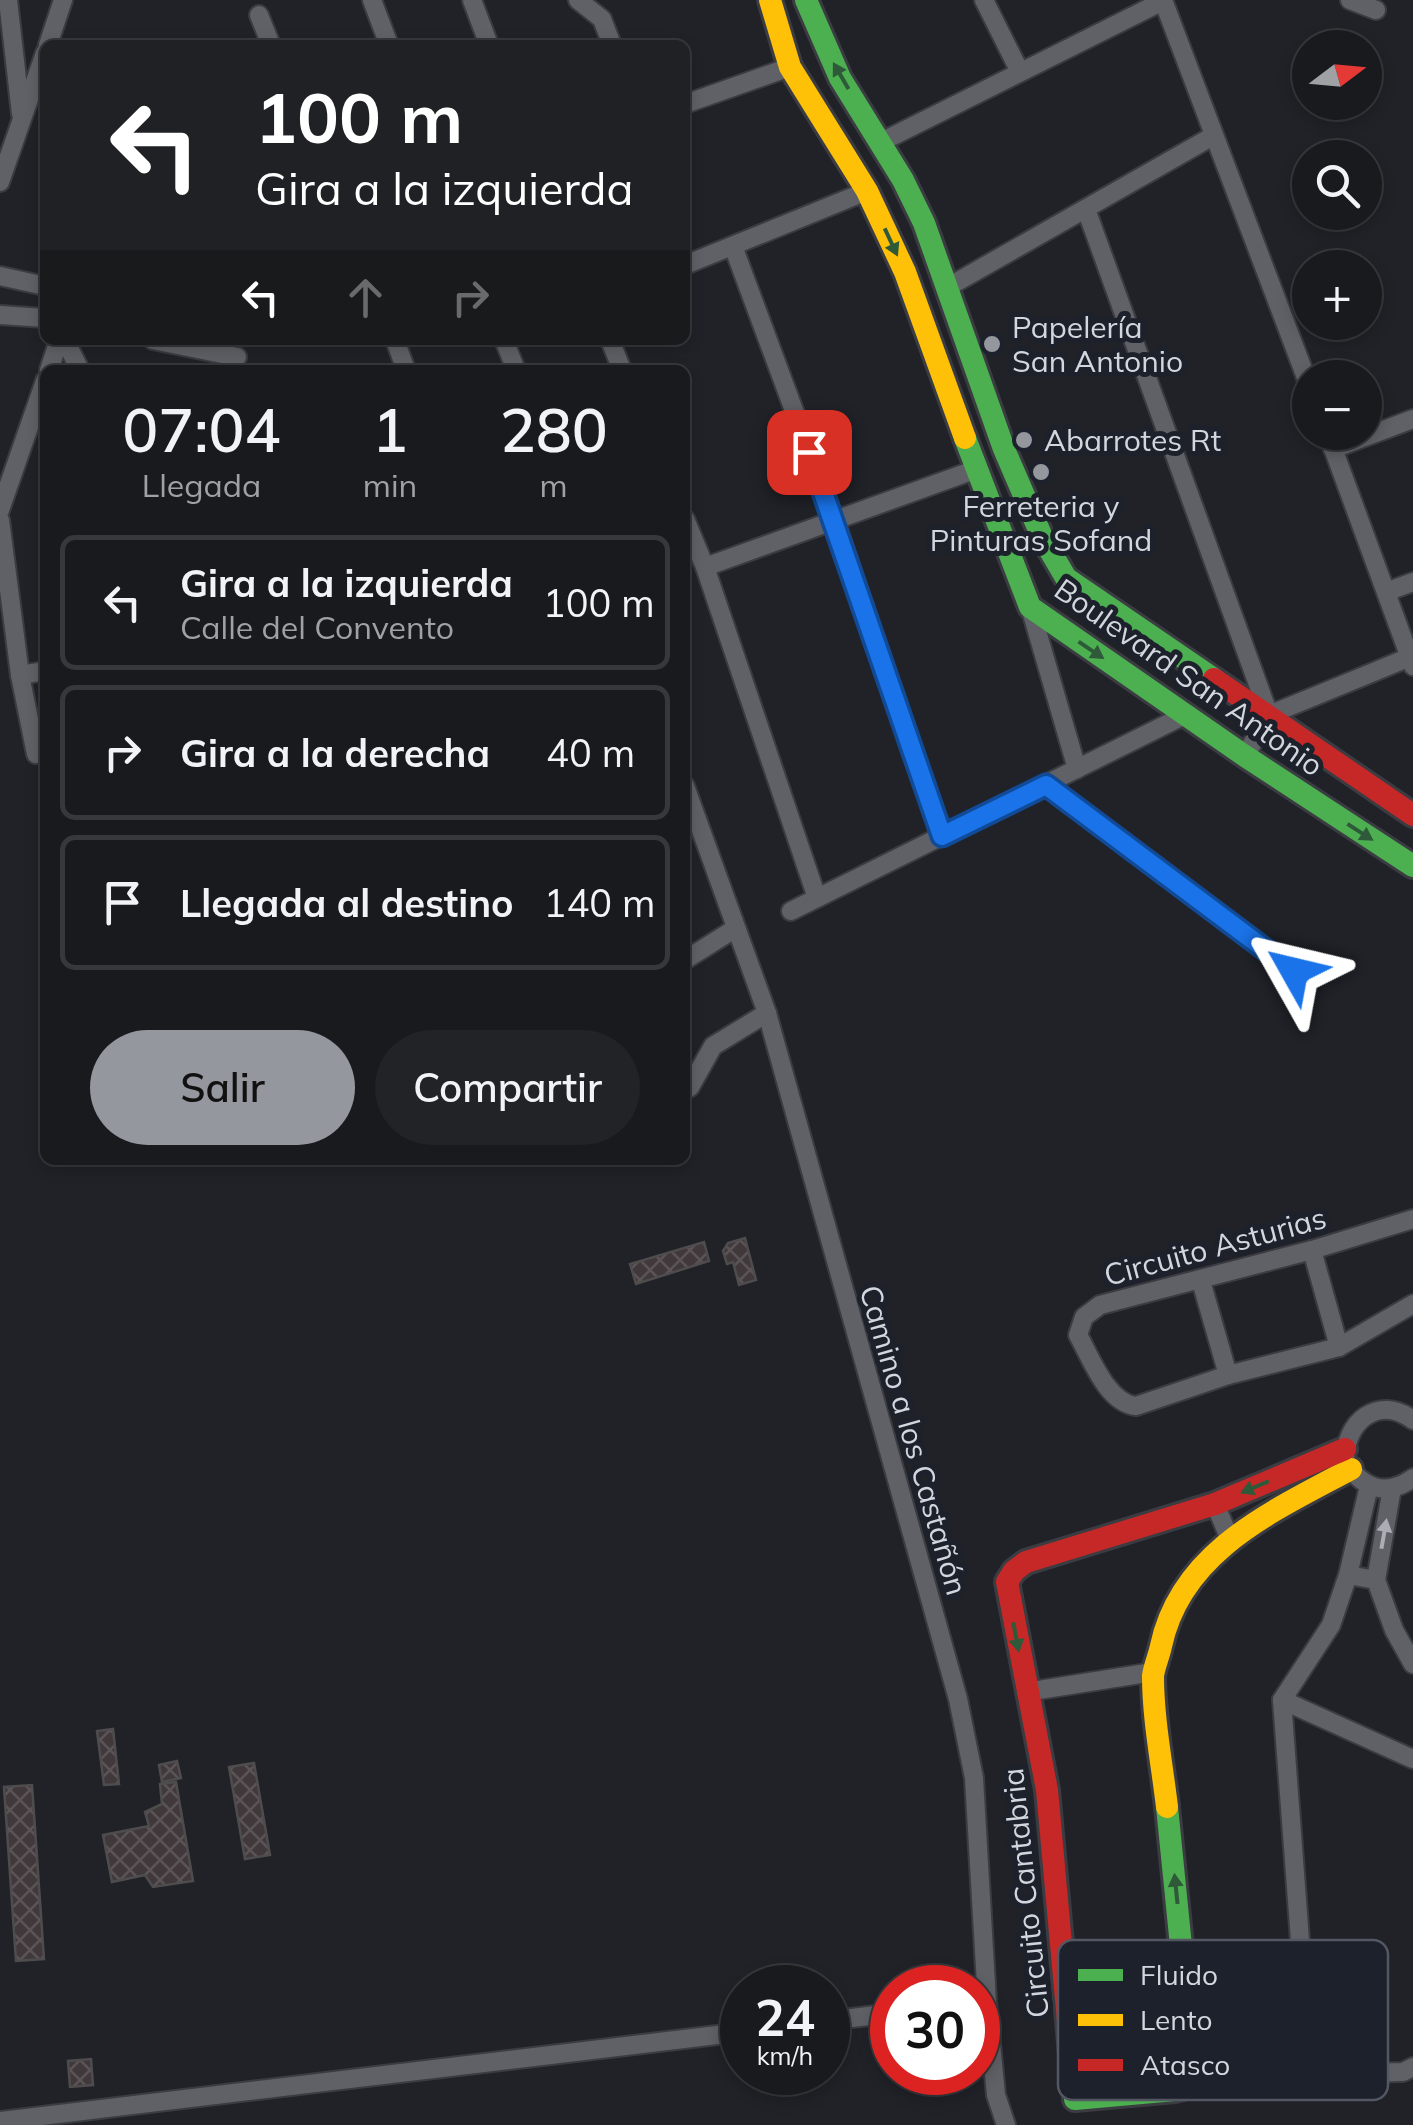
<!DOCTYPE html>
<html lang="es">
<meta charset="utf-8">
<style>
:root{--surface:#181a1e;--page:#212327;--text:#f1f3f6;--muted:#9fa1a4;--line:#36383c;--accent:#94979e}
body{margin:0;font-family:Mulish,sans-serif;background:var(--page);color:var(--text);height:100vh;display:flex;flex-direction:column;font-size:38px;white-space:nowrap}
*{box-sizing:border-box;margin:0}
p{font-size:32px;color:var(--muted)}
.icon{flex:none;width:55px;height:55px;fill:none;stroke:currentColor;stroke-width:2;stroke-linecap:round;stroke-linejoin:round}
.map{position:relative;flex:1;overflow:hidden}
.sheet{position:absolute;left:40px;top:365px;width:650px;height:800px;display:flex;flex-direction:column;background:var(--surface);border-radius:15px;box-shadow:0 5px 15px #0003,0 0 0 2px var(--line)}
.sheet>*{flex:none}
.guide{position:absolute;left:40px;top:40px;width:650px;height:305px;border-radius:15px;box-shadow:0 5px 15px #0003,0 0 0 2px var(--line);background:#202124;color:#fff;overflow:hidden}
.needle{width:65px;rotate:74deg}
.buttons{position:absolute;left:1292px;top:30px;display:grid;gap:20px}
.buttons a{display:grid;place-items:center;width:90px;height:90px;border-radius:50%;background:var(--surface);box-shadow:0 5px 15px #0003,0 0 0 2px var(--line);font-size:50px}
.speed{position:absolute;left:720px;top:1965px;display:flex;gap:20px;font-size:50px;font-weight:700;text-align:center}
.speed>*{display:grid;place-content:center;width:130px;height:130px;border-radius:50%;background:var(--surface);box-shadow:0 5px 15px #0003,0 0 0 2px var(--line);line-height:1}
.speed small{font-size:25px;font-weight:400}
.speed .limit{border:15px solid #d22;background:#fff;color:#111}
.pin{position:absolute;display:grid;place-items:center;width:85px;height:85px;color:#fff;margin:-42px;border-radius:20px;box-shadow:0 5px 15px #0006}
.me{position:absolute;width:110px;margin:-55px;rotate:307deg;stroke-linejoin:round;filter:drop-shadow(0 0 8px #0008)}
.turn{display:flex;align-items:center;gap:35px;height:210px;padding:0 50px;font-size:45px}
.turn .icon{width:130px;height:130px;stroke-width:2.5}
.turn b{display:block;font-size:70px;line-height:85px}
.lanes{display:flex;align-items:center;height:95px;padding:0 50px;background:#0003;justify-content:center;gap:50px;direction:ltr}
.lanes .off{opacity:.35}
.eta{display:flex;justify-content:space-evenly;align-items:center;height:170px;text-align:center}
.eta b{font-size:60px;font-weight:600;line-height:70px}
.action{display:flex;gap:20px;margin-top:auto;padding:20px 50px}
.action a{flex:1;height:115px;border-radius:60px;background:var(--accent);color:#111;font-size:40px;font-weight:600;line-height:115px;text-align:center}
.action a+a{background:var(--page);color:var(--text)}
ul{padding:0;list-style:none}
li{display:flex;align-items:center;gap:30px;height:135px;margin:0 20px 15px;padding:0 30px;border:5px solid var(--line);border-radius:15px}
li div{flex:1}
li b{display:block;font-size:38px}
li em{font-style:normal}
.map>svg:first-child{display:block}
</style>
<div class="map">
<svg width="1413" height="2125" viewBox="0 0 1413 2125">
<defs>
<pattern id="building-cross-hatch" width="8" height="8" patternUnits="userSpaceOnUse" patternTransform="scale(2.5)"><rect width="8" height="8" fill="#40383b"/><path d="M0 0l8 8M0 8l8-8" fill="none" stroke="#5b5457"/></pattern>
</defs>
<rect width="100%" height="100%" fill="#202228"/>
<!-- building -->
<g fill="url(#building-cross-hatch)" stroke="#4e4c4d" stroke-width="2.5">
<polygon points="745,1238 756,1280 739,1285 733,1262 727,1264 723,1251 728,1243"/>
<polygon points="704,1242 709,1261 636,1284 630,1264"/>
<polygon points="113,1729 119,1784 104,1785 97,1731"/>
<polygon points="177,1761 181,1778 162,1782 159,1765"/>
<polygon points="254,1763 270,1855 245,1859 229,1767"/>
<polygon points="176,1782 193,1881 153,1887 145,1875 112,1882 103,1835 149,1826 145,1812 162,1804 160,1784"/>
<polygon points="32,1785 44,1959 16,1961 4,1787"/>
<polygon points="91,2059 93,2085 70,2087 68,2061"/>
</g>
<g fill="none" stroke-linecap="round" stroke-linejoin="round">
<defs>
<g id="street">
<polyline points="8,0 21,114"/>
<polyline points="372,0 389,45"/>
<polyline points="472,0 489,45"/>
<polyline points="578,0 602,19 612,45"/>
<polyline points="984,0 1020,72"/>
<polyline points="1163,0 1310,388"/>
<polyline points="1350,0 1376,10"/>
<polyline points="259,15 271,45"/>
<polyline points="48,45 63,0"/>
<polyline points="685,104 790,67"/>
<polyline points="881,142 1163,1"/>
<polyline points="0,182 45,53"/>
<polyline points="1086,209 1269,715 1245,756"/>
<polyline points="733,246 835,521 942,836"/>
<polyline points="685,265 867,191"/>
<polyline points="0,276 45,286"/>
<polyline points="948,287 1213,136"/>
<polyline points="0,315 45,318"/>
<polyline points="65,340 80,370"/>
<polyline points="153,340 237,357"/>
<polyline points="395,340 406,370"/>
<polyline points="504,340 516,370"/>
<polyline points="610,340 622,370"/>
<polyline points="49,370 59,340"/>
<polyline points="1327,432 1413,666"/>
<polyline points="1333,449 1413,419"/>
<polyline points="0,510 45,381"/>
<polyline points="685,519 705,567 817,898"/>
<polyline points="0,520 20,675 36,754"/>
<polyline points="705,567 977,469"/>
<polyline points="1386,592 1413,582"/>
<polyline points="1030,607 1077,769"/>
<polyline points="20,675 45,671"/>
<polyline points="1269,715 1410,657"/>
<polyline points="1046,785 1295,971"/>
<polyline points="685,786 767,1013 958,1699 974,1778 987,2002 996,2095 1006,2125"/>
<polyline points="791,911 1187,714"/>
<polyline points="685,960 736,928"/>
<polyline points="685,1090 690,1087 713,1046 767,1013"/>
<path d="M 1413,1219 L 1312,1250 L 1100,1305 L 1084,1317 L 1078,1335 C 1091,1358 1107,1403 1136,1406 L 1228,1375 L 1339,1347 L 1413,1304"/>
<polyline points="1312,1250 1339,1347"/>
<polyline points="1201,1281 1228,1375"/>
<path d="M 1413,1420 C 1378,1394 1345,1422 1345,1460 C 1361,1488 1385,1498 1413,1478"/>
<polyline points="1369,1486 1348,1575 1331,1625 1282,1700 1310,2074 1403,2072 1413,2067"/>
<polyline points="1215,1504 1229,1537"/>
<polyline points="1348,1575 1376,1580 1394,1630 1413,1664"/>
<polyline points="1376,1580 1392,1488"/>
<polyline points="1026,1692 1153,1672"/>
<polyline points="1282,1700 1413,1759"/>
<polyline points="828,2021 892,2013"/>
<polyline points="0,2121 742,2032"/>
</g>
<g id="fast">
<polyline points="806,0 840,78 903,180 924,223 1004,449 1042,537 1066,578 1214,679"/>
<polyline points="965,438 1030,607 1245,756 1413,866"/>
<polyline points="1073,2076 1075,2099 1175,2090 1183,2088 1194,2075 1167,1807"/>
</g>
<g id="slow">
<polyline points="770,0 790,67 867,191 905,272 965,438"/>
<path d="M 1167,1807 C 1162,1764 1153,1719 1153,1676 C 1154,1667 1159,1656 1161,1646 C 1181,1551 1273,1511 1351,1469"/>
</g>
<g id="jam">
<polyline points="1214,679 1413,815"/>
<polyline points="1073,2076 1047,1790 1007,1582 1014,1571 1026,1562 1215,1504 1345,1449"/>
</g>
</defs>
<!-- street casing -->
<use href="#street" stroke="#3a3c42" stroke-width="22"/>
<!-- fast casing -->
<use href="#fast" stroke="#3a3c42" stroke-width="28"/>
<!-- slow casing -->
<use href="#slow" stroke="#3a3c42" stroke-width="28"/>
<!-- jam casing -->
<use href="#jam" stroke="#3a3c42" stroke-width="28"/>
<!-- street -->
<use href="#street" stroke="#5f6166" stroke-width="18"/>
<!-- fast -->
<use href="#fast" stroke="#4caf50" stroke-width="22"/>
<!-- slow -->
<use href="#slow" stroke="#ffc107" stroke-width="22"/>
<!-- jam -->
<use href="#jam" stroke="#c62828" stroke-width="22"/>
</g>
<!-- one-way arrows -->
<defs><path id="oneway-solid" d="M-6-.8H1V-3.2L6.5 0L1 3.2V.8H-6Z" transform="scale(2.5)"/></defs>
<g fill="#2f5a3a">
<use href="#oneway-solid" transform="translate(841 76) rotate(-120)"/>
<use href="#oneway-solid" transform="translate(891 242) rotate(65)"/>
<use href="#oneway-solid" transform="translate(1091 650) rotate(34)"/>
<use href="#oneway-solid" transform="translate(1360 832) rotate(33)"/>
<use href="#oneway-solid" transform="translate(1255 1487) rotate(157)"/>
<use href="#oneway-solid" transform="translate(1016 1637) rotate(79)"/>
<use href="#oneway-solid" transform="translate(1176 1889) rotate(-96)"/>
</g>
<use fill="#aaadb3" href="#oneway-solid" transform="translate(1384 1534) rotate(-80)"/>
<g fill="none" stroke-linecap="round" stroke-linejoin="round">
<defs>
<polyline id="route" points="809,452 942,836 1046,785 1294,971"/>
</defs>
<!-- route casing -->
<use href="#route" stroke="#114b97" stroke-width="25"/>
<!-- route -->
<use href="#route" stroke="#1a73e8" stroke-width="18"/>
</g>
<!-- markers -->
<g fill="#94979e" stroke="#1c212c" stroke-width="4">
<circle cx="992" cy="344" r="10"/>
<circle cx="1024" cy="440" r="10"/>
<circle cx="1041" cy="472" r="10"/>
</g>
<g text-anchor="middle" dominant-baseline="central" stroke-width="10" stroke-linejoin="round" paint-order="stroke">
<!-- poi labels -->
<g font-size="30" fill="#d3d6dd" stroke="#1c212c" text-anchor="start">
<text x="1012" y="327">Papelería<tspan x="1012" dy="34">San Antonio</tspan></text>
<text x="1044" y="440">Abarrotes Rt</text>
<text x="1041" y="506" text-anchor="middle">Ferreteria y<tspan x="1041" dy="34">Pinturas Sofand</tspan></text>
</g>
<!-- street labels -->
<g font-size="30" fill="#d3d6dd" stroke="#1c212c">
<text transform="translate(1189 677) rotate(35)">Boulevard San Antonio</text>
<text transform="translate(1215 1246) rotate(-15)">Circuito Asturias</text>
<text transform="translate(914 1440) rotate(74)">Camino a los Castañón</text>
<text transform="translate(1025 1893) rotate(-96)">Circuito Cantabria</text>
</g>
</g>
<!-- legend -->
<rect x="1058" y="1940" width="330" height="160" rx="15" fill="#1c212c" stroke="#535761" stroke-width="2.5"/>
<rect x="1078" y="1969" width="45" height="12" fill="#4caf50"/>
<rect x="1078" y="2014" width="45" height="12" fill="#ffc107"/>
<rect x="1078" y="2059" width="45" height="12" fill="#c62828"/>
<g font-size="28" fill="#d3d6dd">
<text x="1140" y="1985">Fluido</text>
<text x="1140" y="2030">Lento</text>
<text x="1140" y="2075">Atasco</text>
</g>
</svg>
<div class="buttons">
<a><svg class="needle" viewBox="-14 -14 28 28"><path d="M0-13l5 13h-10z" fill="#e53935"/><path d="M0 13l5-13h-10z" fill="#9fa1a4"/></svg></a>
<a><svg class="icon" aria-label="search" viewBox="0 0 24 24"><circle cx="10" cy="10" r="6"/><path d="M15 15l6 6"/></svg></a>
<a>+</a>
<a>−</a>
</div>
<div class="speed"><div>24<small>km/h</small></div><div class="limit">30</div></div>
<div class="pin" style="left:809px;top:452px;background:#d93025"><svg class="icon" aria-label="arrive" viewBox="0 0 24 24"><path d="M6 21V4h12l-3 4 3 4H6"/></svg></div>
<svg class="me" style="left:1294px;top:971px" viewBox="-20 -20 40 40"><path d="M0-17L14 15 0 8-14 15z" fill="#1a73e8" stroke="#fff" stroke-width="4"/></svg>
<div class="guide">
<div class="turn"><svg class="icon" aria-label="left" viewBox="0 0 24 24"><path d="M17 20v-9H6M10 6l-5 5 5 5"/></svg><div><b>100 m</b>Gira a la izquierda</div></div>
<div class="lanes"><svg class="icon" aria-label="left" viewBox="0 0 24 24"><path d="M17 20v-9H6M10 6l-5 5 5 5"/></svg><svg class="icon off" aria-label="ahead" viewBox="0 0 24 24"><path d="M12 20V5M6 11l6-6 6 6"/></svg><svg class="icon off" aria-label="right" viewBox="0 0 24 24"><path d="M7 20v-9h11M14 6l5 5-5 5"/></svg></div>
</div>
<section class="sheet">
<div class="eta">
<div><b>07:04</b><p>Llegada</p></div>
<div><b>1</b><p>min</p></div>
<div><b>280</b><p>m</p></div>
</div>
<ul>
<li><svg class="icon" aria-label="left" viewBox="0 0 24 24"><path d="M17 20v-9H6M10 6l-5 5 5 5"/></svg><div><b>Gira a la izquierda</b><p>Calle del Convento</p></div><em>100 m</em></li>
<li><svg class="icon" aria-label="right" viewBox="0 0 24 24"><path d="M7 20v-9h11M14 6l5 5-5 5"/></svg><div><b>Gira a la derecha</b></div><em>40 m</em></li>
<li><svg class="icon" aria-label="arrive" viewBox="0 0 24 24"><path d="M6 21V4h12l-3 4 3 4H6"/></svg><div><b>Llegada al destino</b></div><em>140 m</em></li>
</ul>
<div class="action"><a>Salir</a><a>Compartir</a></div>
</section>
</div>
